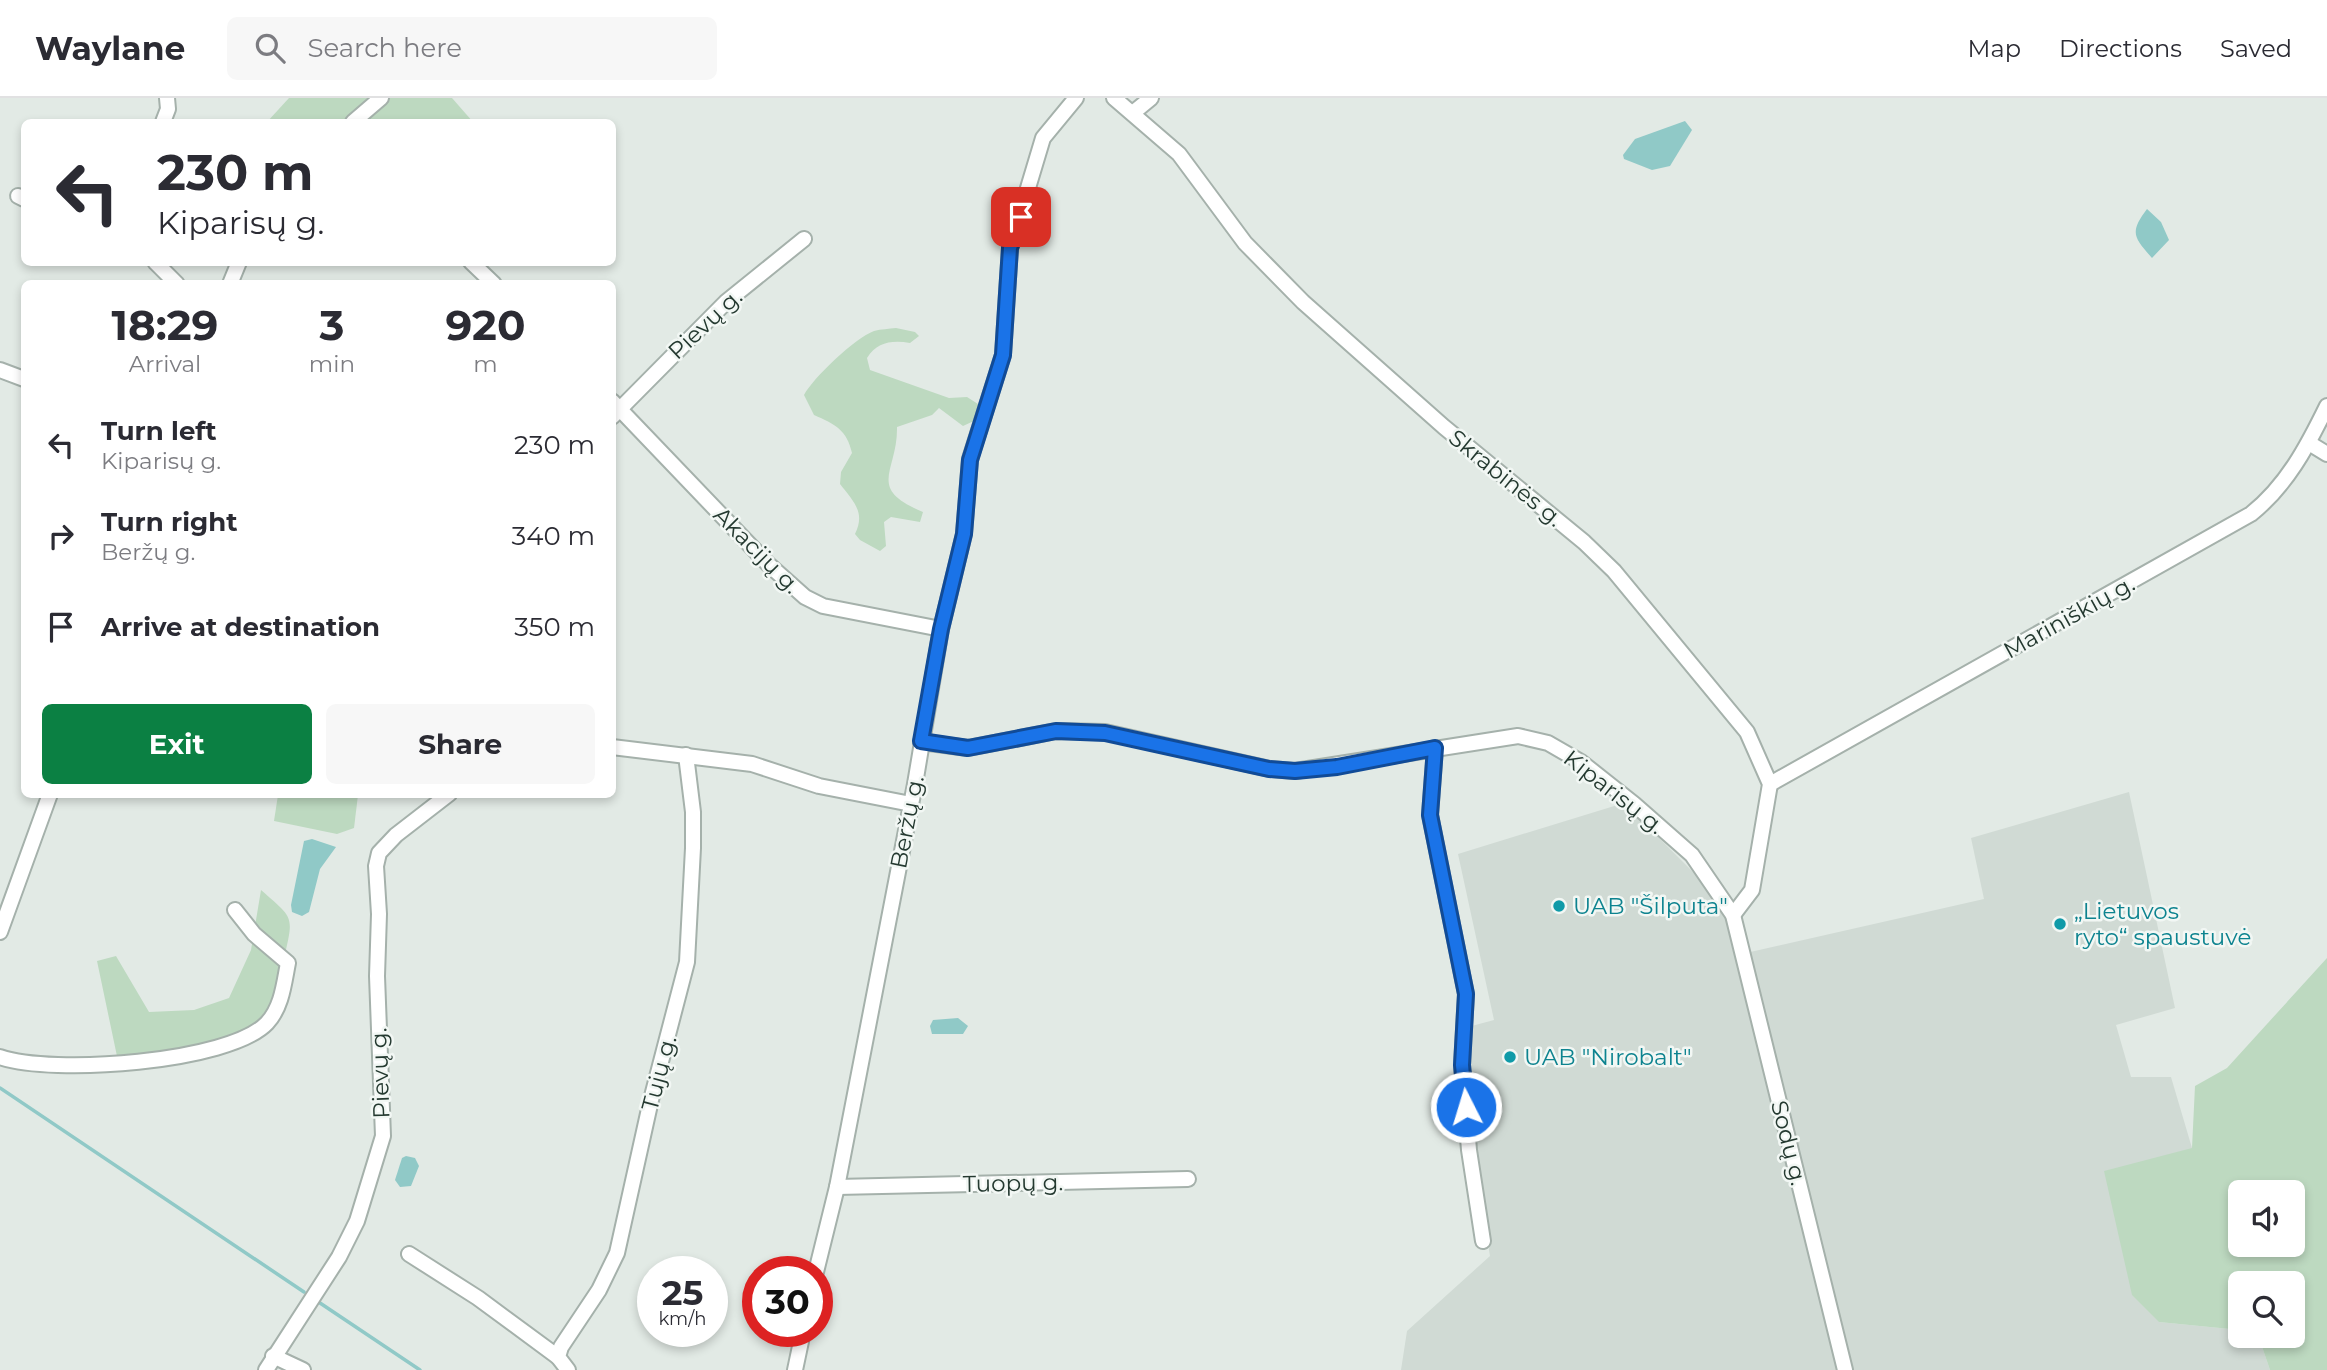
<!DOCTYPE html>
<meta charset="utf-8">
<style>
:root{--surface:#fff;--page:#f7f7f7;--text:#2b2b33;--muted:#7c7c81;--line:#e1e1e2;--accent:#0b8043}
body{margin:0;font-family:Montserrat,sans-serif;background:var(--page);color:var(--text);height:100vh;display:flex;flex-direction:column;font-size:26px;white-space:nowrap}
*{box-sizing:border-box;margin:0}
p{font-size:23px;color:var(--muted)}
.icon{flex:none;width:38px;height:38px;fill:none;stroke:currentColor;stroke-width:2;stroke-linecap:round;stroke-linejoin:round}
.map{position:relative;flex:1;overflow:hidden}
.sheet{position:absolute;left:21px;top:182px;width:595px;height:518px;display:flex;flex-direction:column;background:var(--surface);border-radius:10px;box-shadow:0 4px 10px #0003}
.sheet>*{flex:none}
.hud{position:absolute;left:21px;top:21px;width:595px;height:147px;border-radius:10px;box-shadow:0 4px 10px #0003;background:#fff;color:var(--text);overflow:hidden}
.tools{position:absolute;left:2228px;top:1082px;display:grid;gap:14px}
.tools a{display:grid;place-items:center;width:77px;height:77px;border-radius:10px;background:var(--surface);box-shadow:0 4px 10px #0003;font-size:35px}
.speed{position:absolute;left:637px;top:1158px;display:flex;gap:14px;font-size:35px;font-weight:700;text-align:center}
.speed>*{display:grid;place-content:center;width:91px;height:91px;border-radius:50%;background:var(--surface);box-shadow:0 4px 10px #0003;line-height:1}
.speed small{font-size:18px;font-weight:400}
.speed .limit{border:10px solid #d22;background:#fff;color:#111}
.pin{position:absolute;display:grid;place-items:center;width:60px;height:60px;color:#fff;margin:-30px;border-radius:14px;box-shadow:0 4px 10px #0006}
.me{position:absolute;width:77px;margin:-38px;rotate:355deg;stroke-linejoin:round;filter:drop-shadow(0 0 5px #0008)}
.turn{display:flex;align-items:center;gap:24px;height:147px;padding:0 21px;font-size:32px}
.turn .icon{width:91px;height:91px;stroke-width:2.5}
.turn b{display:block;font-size:49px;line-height:60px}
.eta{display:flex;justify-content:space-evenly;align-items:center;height:119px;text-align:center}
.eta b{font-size:42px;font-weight:700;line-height:49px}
.button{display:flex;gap:14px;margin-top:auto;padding:14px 21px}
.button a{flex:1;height:80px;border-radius:10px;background:var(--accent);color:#fff;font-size:28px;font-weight:700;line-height:80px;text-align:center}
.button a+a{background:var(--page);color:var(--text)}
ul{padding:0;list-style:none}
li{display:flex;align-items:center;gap:21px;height:91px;padding:0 21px}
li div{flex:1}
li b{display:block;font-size:26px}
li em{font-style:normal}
header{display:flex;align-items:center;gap:42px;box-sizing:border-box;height:98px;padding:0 35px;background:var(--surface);border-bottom:2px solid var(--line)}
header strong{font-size:33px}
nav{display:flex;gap:38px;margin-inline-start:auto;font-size:24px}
.search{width:490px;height:63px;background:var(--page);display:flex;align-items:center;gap:18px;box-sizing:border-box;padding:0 24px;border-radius:10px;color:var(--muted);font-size:26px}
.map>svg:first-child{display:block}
</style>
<header>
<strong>Waylane</strong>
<div class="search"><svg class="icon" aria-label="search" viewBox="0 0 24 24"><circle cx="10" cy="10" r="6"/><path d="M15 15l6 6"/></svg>Search here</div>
<nav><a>Map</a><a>Directions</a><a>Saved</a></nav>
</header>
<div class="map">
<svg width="2327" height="1272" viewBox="0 0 2327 1272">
<rect width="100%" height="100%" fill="#e2eae5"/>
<!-- built -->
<g fill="#d0dad4">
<polygon points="2129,694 2175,910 2116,927 2131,979 2171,979 2192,1050 2159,1224 2240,1232 2240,1237 2258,1237 2270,1272 1852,1272 1746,855 1984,801 1971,740"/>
<polygon points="1624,705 1724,805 1841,1272 1401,1272 1407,1233 1490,1158 1472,1051 1466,967 1468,929 1494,922 1458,756"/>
</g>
<!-- green -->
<g fill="#bdd9c0" fill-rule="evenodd">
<polygon points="289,0 452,0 473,24 267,24"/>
<path d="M 896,230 L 915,234 L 919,238 L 910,245 C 892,242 877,244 867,260 L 870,272 L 949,300 L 967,299 L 978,306 L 981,313 L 976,322 L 963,328 L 939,310 L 932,317 L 897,329 C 898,374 865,390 923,414 L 920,424 L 891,419 L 884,424 L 886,448 L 880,453 L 860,442 L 855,436 C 866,414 853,403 840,386 L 841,374 L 852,355 C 847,332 835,326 814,317 L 804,297 C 813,280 855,240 874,233 C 881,231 889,231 896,230 Z"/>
<polygon points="278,697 358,697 354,730 337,736 274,723"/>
<path d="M 261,792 C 294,821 294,817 284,860 C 280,880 274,908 257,923 C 231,947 153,961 118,963 L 97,863 L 116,858 L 149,914 L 194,912 L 229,900 L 251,852 Z"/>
<path d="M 2327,860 L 2327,1272 L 2270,1272 L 2258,1237 L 2292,1237 L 2292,1185 L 2240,1185 L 2240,1232 L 2159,1224 L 2132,1197 L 2104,1073 L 2192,1050 L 2195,988 L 2227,970 ZM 2240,1094 L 2292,1094 L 2292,1146 L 2240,1146 Z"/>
</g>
<!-- water -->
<g fill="#90c9c7">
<polygon points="1685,23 1692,32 1670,68 1652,72 1624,61 1623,57 1635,41"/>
<path d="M 2147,111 L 2161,124 L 2169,142 L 2152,160 C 2134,139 2129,135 2147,111 Z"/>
<polygon points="312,741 336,749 320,771 309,814 302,818 292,814 291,807 304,743"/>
<polygon points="958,920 968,928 963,936 932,936 930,928 933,922"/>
<polygon points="406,1058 415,1060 419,1068 411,1088 400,1089 395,1082 402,1060"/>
</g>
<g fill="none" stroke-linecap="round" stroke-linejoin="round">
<!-- stream -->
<g stroke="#90c9c7" stroke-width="3.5">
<polyline points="0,990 304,1194"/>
<polyline points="320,1205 420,1272"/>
</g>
<defs>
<g id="minor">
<polyline points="1114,0 1179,56 1245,145 1303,204 1444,329 1584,444 1614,473 1747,634 1770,686 1752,792 1733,817"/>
<polyline points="1134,14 1151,0"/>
<polyline points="163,24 168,11 167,0"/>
<polyline points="353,24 381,0"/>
<polyline points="18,98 24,101"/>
<polyline points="155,164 177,186"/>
<polyline points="471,164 494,186"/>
<polyline points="230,186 239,164"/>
<polyline points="0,272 24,281"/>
<polyline points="612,303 768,466 805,499 823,508 941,531"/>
<polyline points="612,319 726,204 804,141"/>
<polyline points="2309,345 2327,356"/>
<polyline points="921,644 968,650 1056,633 1105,634 1270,671 1295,673 1518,638 1548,645 1581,664 1634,706 1692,757 1733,817 1845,1272"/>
<polyline points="612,649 752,666 819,688 911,706"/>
<polyline points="1435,650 1430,717 1466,896 1462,967 1469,1052 1483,1143"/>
<path d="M 1770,686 L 2251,416 C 2287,387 2307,349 2327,308"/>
<polyline points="0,834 50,696"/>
<path d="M 0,959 C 51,977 229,965 267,925 C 282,909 284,885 288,865 L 254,836 L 235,812"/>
<polyline points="837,1089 1188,1081"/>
<polyline points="409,1156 478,1200 558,1259"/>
<polyline points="816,1174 837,1089 915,686 941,531 964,436 970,361 1003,257 1010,150 1043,40 1076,0"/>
<polyline points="273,1258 303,1272"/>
<polyline points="266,1272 339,1159 357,1123 383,1038 377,878 379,816 376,768 379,755 396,737 449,696"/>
<polyline points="568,1272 558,1259 561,1249 599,1192 617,1155 651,1002 687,864 693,750 693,714 686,657"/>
<polyline points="795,1272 803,1234"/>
</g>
</defs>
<!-- minor casing -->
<use href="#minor" stroke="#a5b1ab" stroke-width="18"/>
<!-- minor -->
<use href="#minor" stroke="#fff" stroke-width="14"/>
</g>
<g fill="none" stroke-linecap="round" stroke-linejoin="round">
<defs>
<polyline id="route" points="1021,119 1010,150 1003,257 970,362 964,436 941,531 921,643 968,650 1056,633 1105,635 1269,671 1295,673 1337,669 1435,650 1430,717 1466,896 1462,967 1466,1009"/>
</defs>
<!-- route casing -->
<use href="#route" stroke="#114b97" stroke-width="18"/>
<!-- route -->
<use href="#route" stroke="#1a73e8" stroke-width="12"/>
</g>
<!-- markers -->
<g fill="#0f9aa8" stroke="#f2f7f4" stroke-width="2.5">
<circle cx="1559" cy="808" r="7"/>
<circle cx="2060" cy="826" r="7"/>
<circle cx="1510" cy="959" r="7"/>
</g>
<g text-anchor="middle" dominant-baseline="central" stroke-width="5" stroke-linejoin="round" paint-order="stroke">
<!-- street labels -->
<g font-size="23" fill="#243930" stroke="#f2f7f4">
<text transform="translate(705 226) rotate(-43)">Pievų g.</text>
<text transform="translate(1506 380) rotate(39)">Skrabinės g.</text>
<text transform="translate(757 452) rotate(45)">Akacijų g.</text>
<text transform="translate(2069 519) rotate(-29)">Mariniškių g.</text>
<text transform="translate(1614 694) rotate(38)">Kiparisų g.</text>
<text transform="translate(907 724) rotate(-79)">Beržų g.</text>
<text transform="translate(380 975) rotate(-92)">Pievų g.</text>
<text transform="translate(659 975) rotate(-75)">Tujų g.</text>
<text transform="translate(1789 1045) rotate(76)">Sodų g.</text>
<text transform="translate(1013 1085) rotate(-1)">Tuopų g.</text>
</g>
<!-- culture labels -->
<g font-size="23" fill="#0d838f" stroke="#f2f7f4" text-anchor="start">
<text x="1573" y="808">UAB "Šilputa"</text>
<text x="2074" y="813">„Lietuvos<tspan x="2074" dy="26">ryto“ spaustuvė</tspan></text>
<text x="1524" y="959">UAB "Nirobalt"</text>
</g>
</g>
</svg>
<div class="tools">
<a><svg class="icon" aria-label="sound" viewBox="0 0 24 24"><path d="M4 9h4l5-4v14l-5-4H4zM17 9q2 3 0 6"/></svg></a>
<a><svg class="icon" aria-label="search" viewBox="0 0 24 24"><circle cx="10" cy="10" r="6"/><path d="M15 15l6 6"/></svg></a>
</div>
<div class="speed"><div>25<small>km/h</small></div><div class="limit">30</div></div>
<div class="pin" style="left:1021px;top:119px;background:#d93025"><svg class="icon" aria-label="arrive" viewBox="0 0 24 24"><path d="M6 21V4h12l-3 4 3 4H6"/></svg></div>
<svg class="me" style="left:1466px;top:1009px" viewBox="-20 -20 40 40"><circle r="17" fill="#1a73e8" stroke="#fff" stroke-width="3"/><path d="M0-11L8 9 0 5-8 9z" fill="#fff"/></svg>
<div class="hud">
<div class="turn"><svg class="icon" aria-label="left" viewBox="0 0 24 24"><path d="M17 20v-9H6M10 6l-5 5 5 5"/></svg><div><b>230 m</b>Kiparisų g.</div></div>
</div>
<section class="sheet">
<div class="eta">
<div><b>18:29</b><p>Arrival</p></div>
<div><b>3</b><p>min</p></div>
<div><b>920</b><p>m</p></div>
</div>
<ul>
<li><svg class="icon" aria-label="left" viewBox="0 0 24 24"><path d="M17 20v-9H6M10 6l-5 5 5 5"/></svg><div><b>Turn left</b><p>Kiparisų g.</p></div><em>230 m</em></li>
<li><svg class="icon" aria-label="right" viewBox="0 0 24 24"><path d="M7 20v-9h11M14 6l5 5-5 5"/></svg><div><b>Turn right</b><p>Beržų g.</p></div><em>340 m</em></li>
<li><svg class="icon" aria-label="arrive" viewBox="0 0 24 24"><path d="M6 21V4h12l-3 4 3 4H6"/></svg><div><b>Arrive at destination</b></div><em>350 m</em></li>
</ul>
<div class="button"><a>Exit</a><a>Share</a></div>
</section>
</div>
